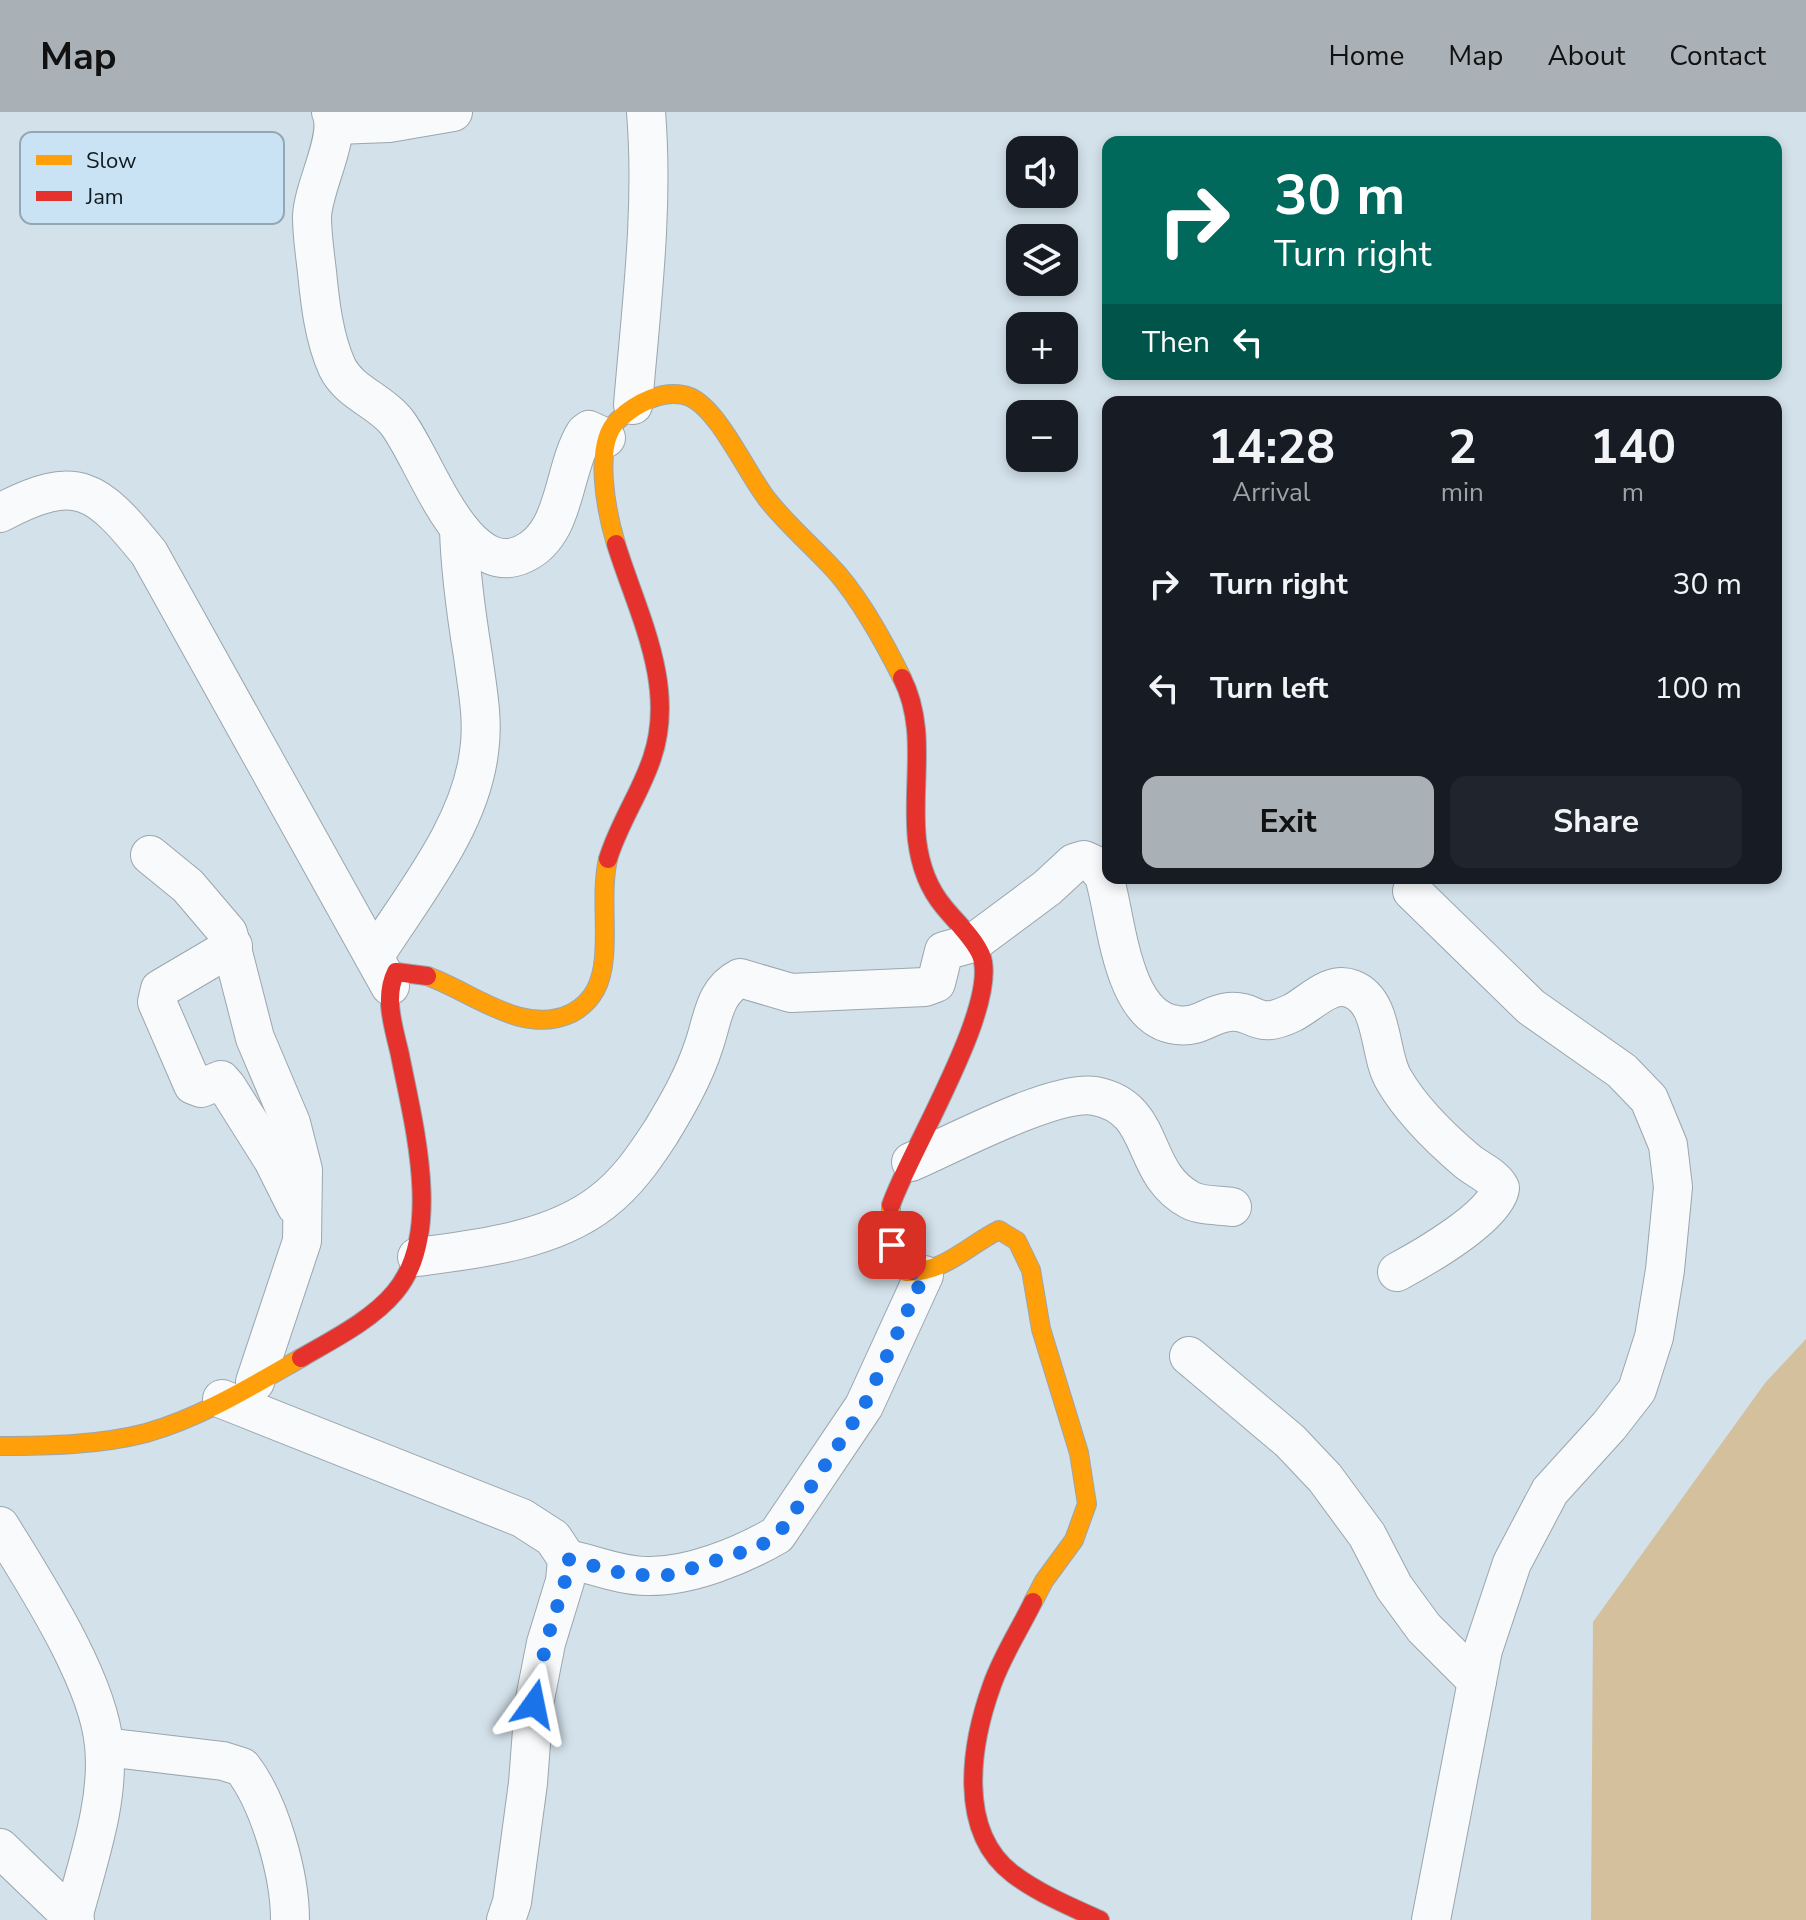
<!DOCTYPE html>
<meta charset="utf-8">
<style>
:root{--surface:#171b24;--page:#20242c;--text:#f1f3f6;--muted:#9ea1a6;--accent:#aab1b6}
body{margin:0;font-family:"Nunito Sans",sans-serif;background:var(--page);color:var(--text);height:100vh;display:flex;flex-direction:column;font-size:30px;white-space:nowrap}
*{box-sizing:border-box;margin:0}
p{font-size:26px;color:var(--muted)}
.icon{flex:none;width:44px;height:44px;fill:none;stroke:currentColor;stroke-width:2;stroke-linecap:round;stroke-linejoin:round}
.map{position:relative;flex:1;overflow:hidden}
.details{position:absolute;left:1102px;top:284px;width:680px;height:488px;display:flex;flex-direction:column;background:var(--surface);border-radius:16px;box-shadow:0 4px 12px #0003}
.details>*{flex:none}
.top-card{position:absolute;left:1102px;top:24px;width:680px;height:244px;border-radius:16px;box-shadow:0 4px 12px #0003;background:#00695c;color:#fff;overflow:hidden}
.buttons{position:absolute;left:1006px;top:24px;display:grid;gap:16px}
.buttons a{display:grid;place-items:center;width:72px;height:72px;border-radius:16px;background:var(--surface);box-shadow:0 4px 12px #0003;font-size:40px}
.pin{position:absolute;display:grid;place-items:center;width:68px;height:68px;color:#fff;margin:-34px;border-radius:16px;box-shadow:0 4px 12px #0006}
.me{position:absolute;width:88px;margin:-44px;rotate:12deg;stroke-linejoin:round;filter:drop-shadow(0 0 6px #0008)}
.turn{display:flex;align-items:center;gap:28px;height:168px;padding:0 40px;font-size:36px}
.turn .icon{width:104px;height:104px;stroke-width:2.5}
.turn b{display:block;font-size:56px;line-height:68px}
.then{display:flex;align-items:center;height:76px;padding:0 40px;background:#0003;gap:16px;font-size:30px}
.eta{display:flex;justify-content:space-evenly;align-items:center;height:136px;text-align:center}
.eta b{font-size:48px;font-weight:700;line-height:56px}
.button{display:flex;gap:16px;margin-top:auto;padding:16px 40px}
.button a{flex:1;height:92px;border-radius:16px;background:var(--accent);color:#111;font-size:32px;font-weight:700;line-height:92px;text-align:center}
.button a+a{background:var(--page);color:var(--text)}
ul{padding:0;list-style:none}
li{display:flex;align-items:center;gap:24px;height:104px;padding:0 40px}
li div{flex:1}
li b{display:block;font-size:30px}
li em{font-style:normal}
header{display:flex;align-items:center;gap:48px;box-sizing:border-box;height:112px;padding:0 40px;background:var(--accent);color:#111}
header strong{font-size:38px}
nav{display:flex;gap:44px;margin-inline-start:auto;font-size:28px}
.map>svg:first-child{display:block}
</style>
<header>
<strong>Map</strong>
<nav><a>Home</a><a>Map</a><a>About</a><a>Contact</a></nav>
</header>
<div class="map">
<svg width="1806" height="1808" viewBox="0 0 1806 1808">
<rect width="100%" height="100%" fill="#d3e1ea"/>
<!-- forest -->
<polygon fill="#d4c09c" points="1806,1227 1806,1808 1591,1808 1593,1510 1765,1271"/>
<g fill="none" stroke-linecap="round" stroke-linejoin="round">
<defs>
<g id="street">
<path d="M 331,0 C 342,25 313,74 312,105 C 312,123 315,142 317,160 C 320,191 324,226 337,255 C 349,280 378,288 395,308 C 423,340 462,471 523,442 C 567,422 562,358 585,321 L 589,318 L 606,326"/>
<polyline points="336,13 389,11 453,0"/>
<path d="M 633,293 C 641,196 654,97 646,0"/>
<path d="M 0,401 C 78,359 98,378 149,441 L 390,874"/>
<polyline points="150,743 188,774 228,821 255,926 291,1011 303,1058 302,1129 255,1270"/>
<polyline points="1412,779 1531,895 1622,959 1649,987 1668,1033 1673,1075 1665,1158 1654,1225 1637,1278 1609,1314 1550,1379 1512,1451 1483,1538 1431,1808"/>
<polyline points="233,834 160,877 157,890 193,973 201,976 221,968 227,975 273,1048 296,1094"/>
<path d="M 374,845 C 413,783 470,715 479,640 C 484,608 477,575 473,544 C 466,501 460,459 459,416"/>
<path d="M 911,1050 C 951,1033 1055,977 1095,984 C 1158,996 1138,1060 1190,1088 C 1201,1094 1219,1093 1232,1095"/>
<path d="M 417,1145 C 478,1137 552,1129 602,1090 C 627,1071 644,1046 661,1020 C 678,992 694,964 704,933 C 713,907 714,879 740,866 L 791,881 L 925,875 L 936,871 L 944,839 L 973,831 L 1047,776 L 1074,751 L 1084,748 L 1095,753 L 1104,764 C 1117,807 1121,907 1177,913 C 1200,916 1209,902 1229,900 C 1258,898 1254,919 1292,901 C 1310,892 1330,868 1352,877 C 1385,890 1378,942 1394,968 C 1412,999 1440,1026 1467,1049 C 1478,1058 1494,1064 1500,1076 C 1497,1104 1421,1147 1397,1160"/>
<polyline points="1189,1244 1290,1329 1325,1366 1367,1423 1394,1475 1424,1516 1477,1569"/>
<polyline points="222,1287 522,1406 553,1426 567,1447 565,1469 546,1531 534,1592 528,1671 512,1790 506,1808"/>
<path d="M 0,1414 C 35,1471 98,1567 104,1633 C 110,1690 87,1751 73,1806"/>
<path d="M 567,1447 C 593,1452 620,1464 647,1464 C 689,1465 741,1444 777,1423 L 864,1294 L 924,1163"/>
<path d="M 105,1635 L 223,1649 L 242,1655 C 270,1691 290,1763 290,1808"/>
<polyline points="0,1736 75,1808"/>
</g>
<g id="slow">
<path d="M 616,432 C 607,402 592,332 618,308 C 635,292 665,275 690,285 C 719,298 746,360 767,387 C 788,414 815,436 838,462 C 864,493 884,530 902,566"/>
<path d="M 427,864 C 473,880 523,925 572,901 C 594,889 602,870 604,845 C 607,812 601,779 608,747"/>
<path d="M 891,1093 L 891,1122 L 906,1160 C 944,1161 967,1134 999,1118 L 1017,1129 L 1031,1158 L 1041,1217 L 1079,1341 L 1087,1392 L 1074,1428 L 1044,1469 L 1033,1490"/>
<path d="M 0,1334 C 48,1334 100,1333 146,1321 C 200,1306 252,1274 301,1246"/>
</g>
<g id="jam">
<path d="M 608,747 C 619,711 641,680 652,646 C 677,573 637,500 616,432"/>
<path d="M 891,1093 C 909,1040 1001,892 981,843 C 973,825 956,810 944,795 C 928,776 920,753 917,728 C 911,673 928,617 902,566"/>
<path d="M 301,1246 C 332,1228 372,1208 395,1180 C 444,1122 413,1010 400,943 C 394,916 383,886 396,860 L 427,864"/>
<path d="M 1033,1490 C 1020,1517 1002,1544 992,1573 C 971,1631 956,1719 1013,1762 C 1038,1781 1071,1795 1100,1808"/>
</g>
</defs>
<!-- street casing -->
<use href="#street" stroke="#9ba6ad" stroke-width="40"/>
<!-- slow casing -->
<use href="#slow" stroke="#9ba6ad" stroke-width="20"/>
<!-- jam casing -->
<use href="#jam" stroke="#9ba6ad" stroke-width="20"/>
<!-- street -->
<use href="#street" stroke="#f8fafc" stroke-width="38"/>
<!-- slow -->
<use href="#slow" stroke="#ff9f0a" stroke-width="18"/>
<!-- jam -->
<use href="#jam" stroke="#e5322d" stroke-width="18"/>
</g>
<g fill="none" stroke-linecap="round" stroke-linejoin="round">
<!-- route -->
<polyline stroke="#1a73e8" stroke-width="14" stroke-dasharray="0 25.2" points="534,1592 546,1531 565,1469 567,1447 629,1463 671,1463 758,1435 777,1423 789,1408 864,1294 924,1163 906,1160 892,1133"/>
</g>
<!-- legend -->
<rect x="20" y="20" width="264" height="92" rx="12" fill="#c9e3f4" stroke="#92a7b4" stroke-width="2"/>
<rect x="36" y="43" width="36" height="10" fill="#ff9f0a"/>
<rect x="36" y="79" width="36" height="10" fill="#e5322d"/>
<g font-size="22" fill="#101a20">
<text x="86" y="56">Slow</text>
<text x="86" y="92">Jam</text>
</g>
</svg>
<div class="buttons">
<a><svg class="icon" aria-label="sound" viewBox="0 0 24 24"><path d="M4 9h4l5-4v14l-5-4H4zM17 9q2 3 0 6"/></svg></a>
<a><svg class="icon" aria-label="layers" viewBox="0 0 24 24"><path d="M12 4l9 5-9 5-9-5zM3 14l9 5 9-5"/></svg></a>
<a>+</a>
<a>−</a>
</div>
<div class="pin" style="left:892px;top:1133px;background:#d93025"><svg class="icon" aria-label="arrive" viewBox="0 0 24 24"><path d="M6 21V4h12l-3 4 3 4H6"/></svg></div>
<svg class="me" style="left:534px;top:1592px" viewBox="-20 -20 40 40"><path d="M0-17L14 15 0 8-14 15z" fill="#1a73e8" stroke="#fff" stroke-width="4"/></svg>
<div class="top-card">
<div class="turn"><svg class="icon" aria-label="right" viewBox="0 0 24 24"><path d="M7 20v-9h11M14 6l5 5-5 5"/></svg><div><b>30 m</b>Turn right</div></div>
<div class="then">Then<svg class="icon" aria-label="left" viewBox="0 0 24 24"><path d="M17 20v-9H6M10 6l-5 5 5 5"/></svg></div>
</div>
<section class="details">
<div class="eta">
<div><b>14:28</b><p>Arrival</p></div>
<div><b>2</b><p>min</p></div>
<div><b>140</b><p>m</p></div>
</div>
<ul>
<li><svg class="icon" aria-label="right" viewBox="0 0 24 24"><path d="M7 20v-9h11M14 6l5 5-5 5"/></svg><div><b>Turn right</b></div><em>30 m</em></li>
<li><svg class="icon" aria-label="left" viewBox="0 0 24 24"><path d="M17 20v-9H6M10 6l-5 5 5 5"/></svg><div><b>Turn left</b></div><em>100 m</em></li>
</ul>
<div class="button"><a>Exit</a><a>Share</a></div>
</section>
</div>
